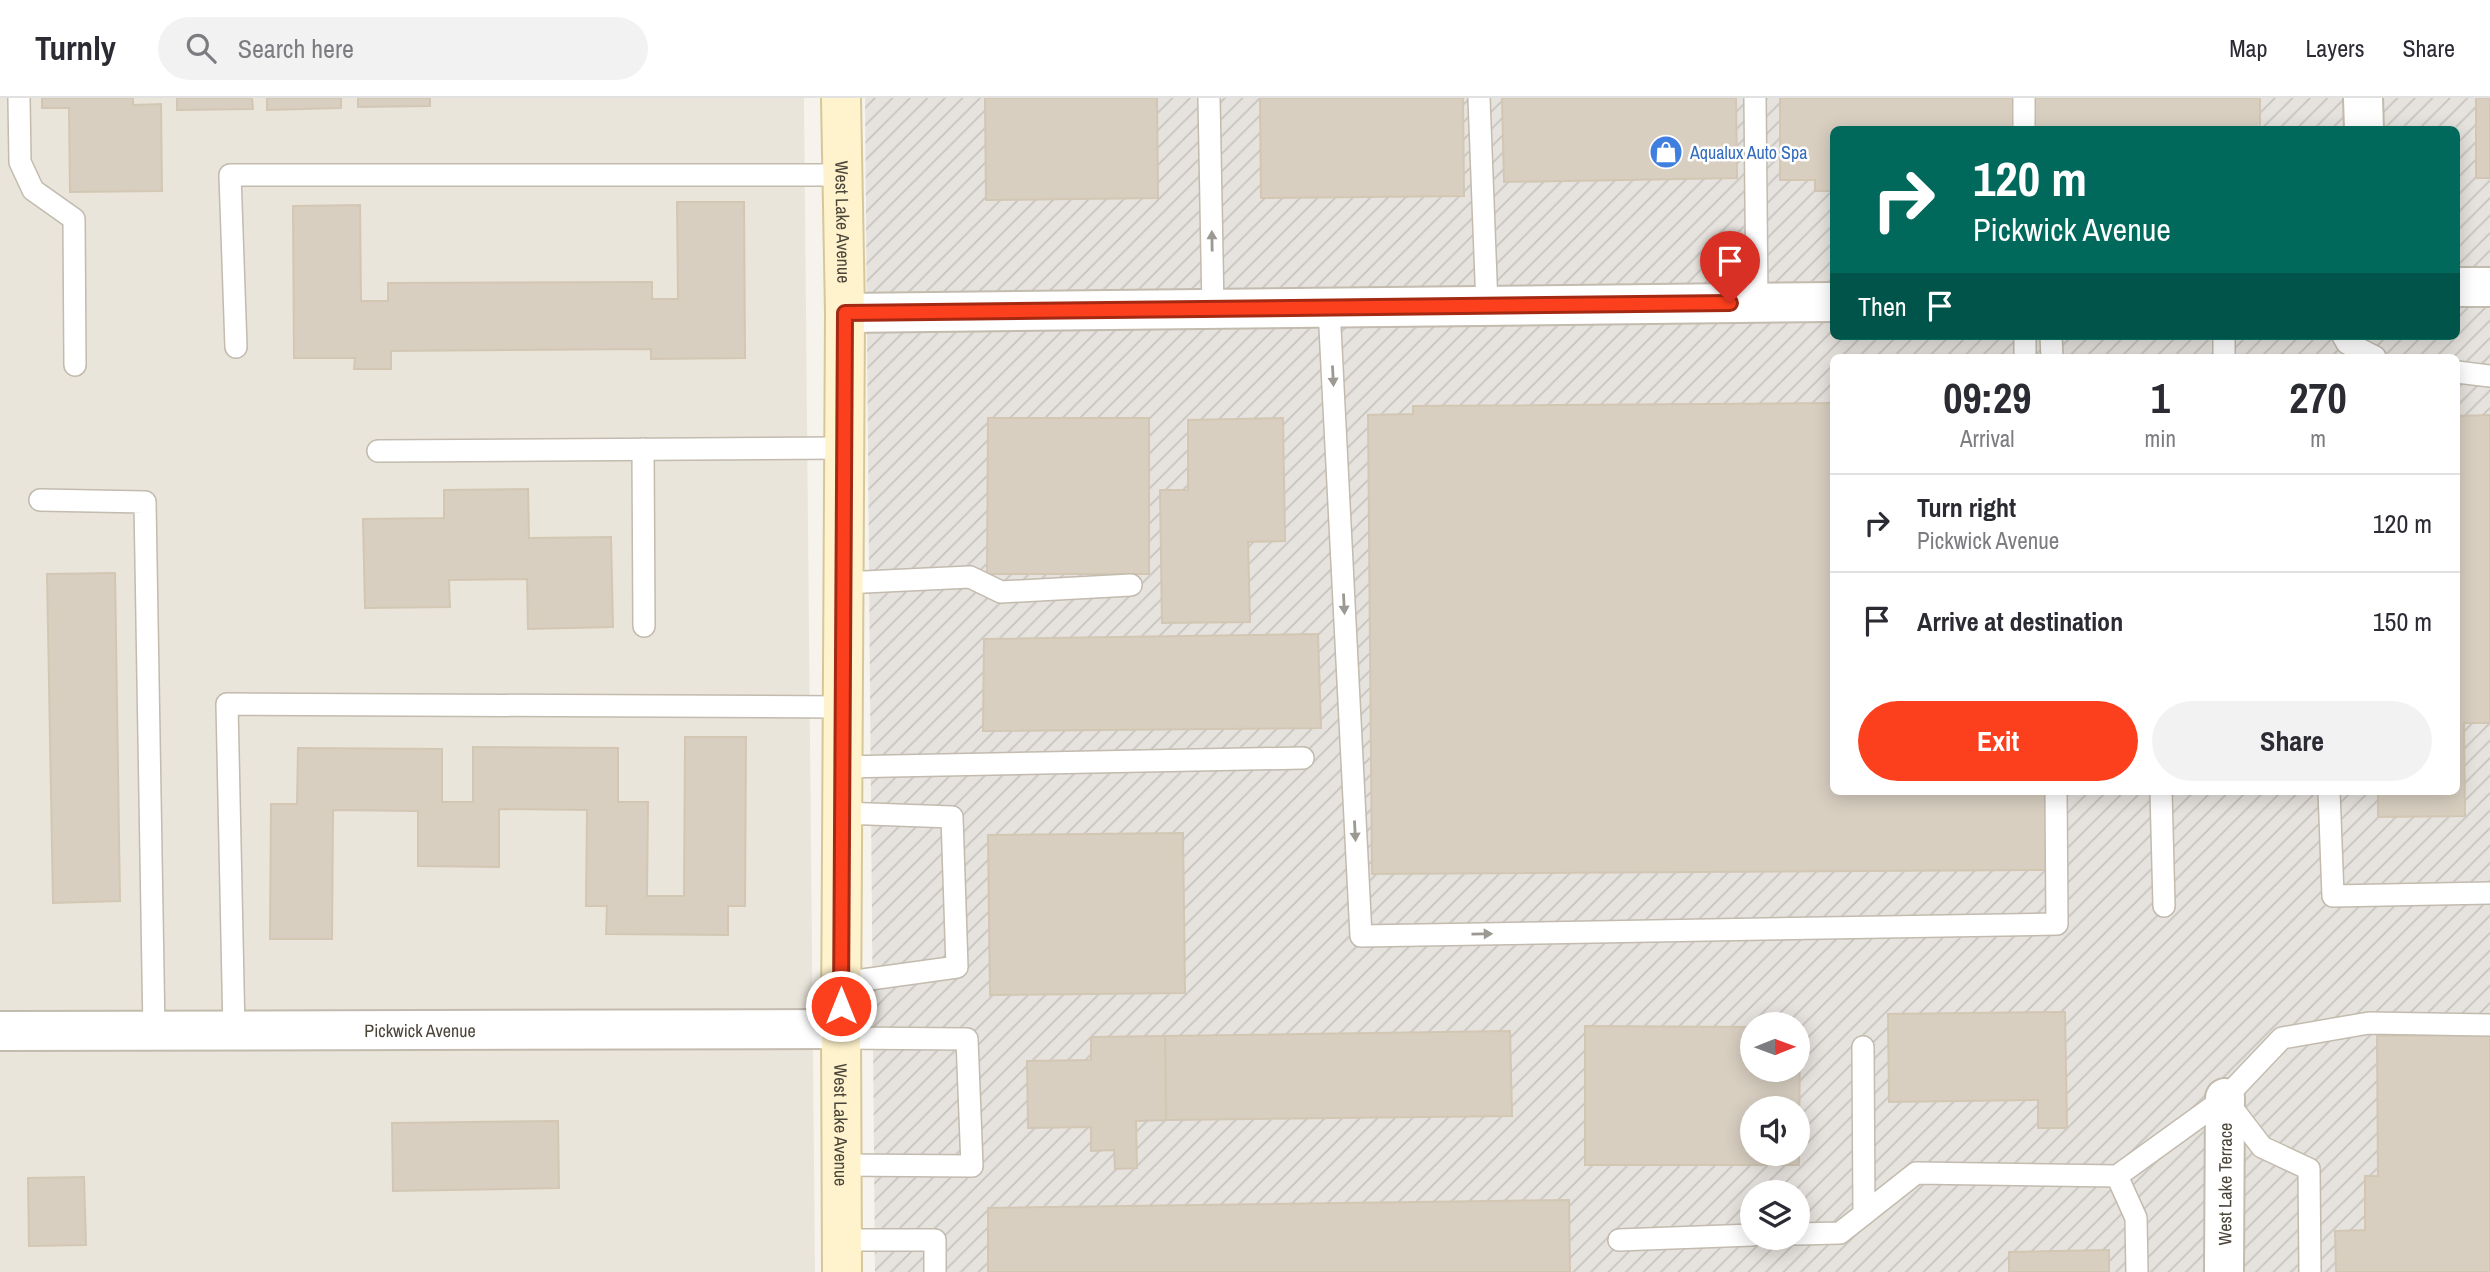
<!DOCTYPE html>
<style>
:root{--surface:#fff;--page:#f2f2f3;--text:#2b2b33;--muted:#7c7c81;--line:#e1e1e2;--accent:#fc3f1d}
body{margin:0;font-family:"Archivo Narrow",sans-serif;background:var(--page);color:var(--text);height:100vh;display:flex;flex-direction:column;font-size:26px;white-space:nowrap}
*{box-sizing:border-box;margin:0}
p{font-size:23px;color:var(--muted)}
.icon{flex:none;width:38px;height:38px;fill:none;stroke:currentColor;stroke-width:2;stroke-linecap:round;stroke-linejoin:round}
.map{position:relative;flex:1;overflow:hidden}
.sheet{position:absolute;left:1830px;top:256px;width:630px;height:441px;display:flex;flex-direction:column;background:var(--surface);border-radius:10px;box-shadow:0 4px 18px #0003}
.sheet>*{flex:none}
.guide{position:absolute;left:1830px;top:28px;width:630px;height:214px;border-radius:10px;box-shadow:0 4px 18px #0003;background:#00695c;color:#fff;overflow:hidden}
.needle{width:46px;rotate:89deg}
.fabs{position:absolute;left:1740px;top:914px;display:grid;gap:14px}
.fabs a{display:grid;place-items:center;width:70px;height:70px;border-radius:50%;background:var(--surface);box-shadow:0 4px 18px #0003;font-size:35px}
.pin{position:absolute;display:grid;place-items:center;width:60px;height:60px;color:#fff;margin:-72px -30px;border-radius:50% 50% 50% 0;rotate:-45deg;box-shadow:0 0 7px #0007}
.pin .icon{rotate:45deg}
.me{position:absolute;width:77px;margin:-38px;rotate:0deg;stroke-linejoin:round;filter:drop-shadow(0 0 5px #0008)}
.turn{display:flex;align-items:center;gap:24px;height:147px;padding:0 28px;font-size:32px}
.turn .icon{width:91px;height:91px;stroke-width:2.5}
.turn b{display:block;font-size:49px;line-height:60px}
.then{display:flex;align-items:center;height:66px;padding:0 28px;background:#0003;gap:14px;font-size:26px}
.eta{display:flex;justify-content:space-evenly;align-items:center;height:119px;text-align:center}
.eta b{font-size:42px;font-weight:800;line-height:49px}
.primary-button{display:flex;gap:14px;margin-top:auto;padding:14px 28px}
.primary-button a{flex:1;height:80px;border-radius:42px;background:var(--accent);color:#fff;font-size:28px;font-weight:800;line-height:80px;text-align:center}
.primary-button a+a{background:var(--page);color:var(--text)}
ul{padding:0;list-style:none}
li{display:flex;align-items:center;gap:21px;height:98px;padding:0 28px;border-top:2px solid var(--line)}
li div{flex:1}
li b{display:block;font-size:26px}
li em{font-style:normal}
header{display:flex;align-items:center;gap:42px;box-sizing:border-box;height:98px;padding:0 35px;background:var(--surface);border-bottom:2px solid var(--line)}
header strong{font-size:33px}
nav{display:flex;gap:38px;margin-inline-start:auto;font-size:24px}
.search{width:490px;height:63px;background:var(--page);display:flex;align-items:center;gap:18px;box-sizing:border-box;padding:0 24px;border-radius:38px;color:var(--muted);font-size:26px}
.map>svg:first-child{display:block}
</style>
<header>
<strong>Turnly</strong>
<div class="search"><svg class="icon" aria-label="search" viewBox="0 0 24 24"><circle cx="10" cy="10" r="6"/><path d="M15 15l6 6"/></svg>Search here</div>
<nav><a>Map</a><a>Layers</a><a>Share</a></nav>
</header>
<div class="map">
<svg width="2490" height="1174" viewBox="0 0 2490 1174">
<defs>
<pattern id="industrial-furrows" width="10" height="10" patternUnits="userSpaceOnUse" patternTransform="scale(1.75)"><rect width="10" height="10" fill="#e6e2dd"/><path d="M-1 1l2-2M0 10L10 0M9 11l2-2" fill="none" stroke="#c7c3be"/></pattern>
</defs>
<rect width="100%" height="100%" fill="#f6f3ec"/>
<!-- residential -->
<polygon fill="#eae5da" points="0,0 804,0 815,1174 0,1174"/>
<!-- industrial -->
<path fill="url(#industrial-furrows)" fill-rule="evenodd" d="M 865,0 L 2490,0 L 2490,1174 L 875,1174 ZM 1834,32 L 2457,32 L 2457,238 L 1834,238 ZM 1834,259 L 2457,259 L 2457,693 L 1834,693 ZM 1752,926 L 1797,926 L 1797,971 L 1752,971 ZM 1752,1010 L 1797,1010 L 1797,1055 L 1752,1055 ZM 1752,1094 L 1797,1094 L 1797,1139 L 1752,1139 Z"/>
<!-- building -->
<g fill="#d8cfc1" stroke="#d3c7b4" stroke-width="2" fill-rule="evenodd">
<polygon points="42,0 133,0 133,7 161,6 162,93 70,94 69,10 42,10"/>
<polygon points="177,0 252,0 253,11 177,12"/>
<polygon points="267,0 341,0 341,10 267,12"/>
<polygon points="358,0 430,0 430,8 358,9"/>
<polygon points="985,0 1157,0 1158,100 986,102"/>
<polygon points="1260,0 1463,0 1464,98 1261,100"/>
<polygon points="1502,0 1736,0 1737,80 1504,84"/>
<polygon points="1780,0 2017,0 2017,32 1834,32 1834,93 1815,93 1815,82 1780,82"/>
<polygon points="2032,0 2260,0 2260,32 2033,32"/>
<rect x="2476" y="0" width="14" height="80"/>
<polygon points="677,104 744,104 745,260 651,261 651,251 391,253 391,271 354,271 355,260 294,260 293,108 360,107 361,203 388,203 388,185 652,184 652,201 678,201"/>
<polygon points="1834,305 1834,693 2049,693 2050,772 1372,776 1368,317 1413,316 1413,308"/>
<polygon points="2490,317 2490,625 2464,625 2465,718 2378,719 2378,693 2457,693 2457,318"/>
<polygon points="988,320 1149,320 1149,476 987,476"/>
<polygon points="1283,320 1285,443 1248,444 1250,524 1162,525 1160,392 1188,392 1188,322"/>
<polygon points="528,391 529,440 611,439 613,529 528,531 527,481 449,482 450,509 365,510 363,421 444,420 444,392"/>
<polygon points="115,475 120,803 53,805 47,476"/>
<polygon points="1318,536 1321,630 983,633 984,541"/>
<polygon points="685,639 746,639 745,808 728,808 728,837 606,836 607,808 586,808 587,712 499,711 499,769 418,768 418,713 333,712 332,841 270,841 271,706 297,706 298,650 442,651 442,704 473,704 473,649 618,650 618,704 648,704 647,798 684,798"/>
<polygon points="1183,735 1185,895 990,897 988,737"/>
<polygon points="2065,914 2067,1030 2038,1030 2038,1002 1889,1004 1888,916"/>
<path d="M 1585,928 L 1752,929 L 1752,971 L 1797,971 L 1797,929 L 1800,929 L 1799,1067 L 1585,1067 ZM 1752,1010 L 1797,1010 L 1797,1055 L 1752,1055 Z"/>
<polygon points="1510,933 1512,1018 1166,1022 1165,938"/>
<polygon points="2490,937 2490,1174 2336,1174 2335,1133 2365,1132 2365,1078 2378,1078 2377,938"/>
<polygon points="1165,938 1166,1022 1136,1023 1137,1070 1115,1071 1114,1052 1091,1053 1091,1029 1028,1030 1027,963 1091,962 1091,939"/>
<polygon points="558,1023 559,1090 393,1093 392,1025"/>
<polygon points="84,1079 86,1147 29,1148 28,1080"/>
<polygon points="1569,1102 1570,1174 988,1174 988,1110"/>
<polygon points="2109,1152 2109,1174 2009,1174 2009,1154"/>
</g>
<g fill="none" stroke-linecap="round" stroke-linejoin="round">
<defs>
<g id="lane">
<polyline points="19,0 20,64 33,92 74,121 75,267"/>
<polyline points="1209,0 1213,211"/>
<polyline points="1479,0 1487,208"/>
<polyline points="1755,0 1757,205"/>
<polyline points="2024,0 2024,32"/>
<polyline points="1329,210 1361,838 2057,826 2056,693"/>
<polyline points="2025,238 2025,259"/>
<polyline points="2051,238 2052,259"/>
<polyline points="2343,238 2347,245 2375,259"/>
<polyline points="236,249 230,77 842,77"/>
<polyline points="2224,259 2224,238"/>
<polyline points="2457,274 2490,278"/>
<polyline points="643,351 644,528"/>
<polyline points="378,353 844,350"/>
<polyline points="40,402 145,404 154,933"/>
<polyline points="843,485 970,479 1001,494 1131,487"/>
<polyline points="842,669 1303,660"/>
<polyline points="2161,693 2164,808"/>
<polyline points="2329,693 2333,798 2490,795"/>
<polyline points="841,885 957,869 952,719 842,715"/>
<polyline points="234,933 227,606 843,609"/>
<polyline points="841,940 967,941 972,1068 841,1067"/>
<polyline points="1863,949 1864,1116"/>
<polyline points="2226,1002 2262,1049 2309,1071 2310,1174"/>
<polyline points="2117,1078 2136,1120 2137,1174"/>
<polyline points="1797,1136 1840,1135 1916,1075 2117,1078 2225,1000 2282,940 2369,925 2490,927"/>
<polyline points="842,1142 935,1142 935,1174"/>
<polyline points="1619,1142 1752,1137"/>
</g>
<g id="street">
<polyline points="2363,0 2364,32"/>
<polyline points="2457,189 2490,189"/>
<polyline points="845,215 1834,204"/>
<path id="s1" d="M 0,933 L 841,931"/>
<path id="s2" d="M 2224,1174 L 2225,1000"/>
</g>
<g id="secondary">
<path id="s3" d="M 841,0 L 845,215 L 841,931 L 842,1174"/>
</g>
</defs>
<!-- lane casing -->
<use href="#lane" stroke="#c2bbae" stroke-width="24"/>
<!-- street casing -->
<use href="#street" stroke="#c2bbae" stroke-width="42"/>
<!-- secondary casing -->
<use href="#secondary" stroke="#d6c79b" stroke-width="42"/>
<!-- lane -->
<use href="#lane" stroke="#fff" stroke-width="21"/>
<!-- street -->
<use href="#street" stroke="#fff" stroke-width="38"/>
<!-- secondary -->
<use href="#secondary" stroke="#fff3cd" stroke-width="38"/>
</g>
<!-- one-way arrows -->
<defs><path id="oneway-solid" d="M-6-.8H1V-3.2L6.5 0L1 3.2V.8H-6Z" transform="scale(1.75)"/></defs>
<g fill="#9c9892">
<use href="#oneway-solid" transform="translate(1212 143) rotate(-91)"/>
<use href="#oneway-solid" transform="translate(1333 278) rotate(87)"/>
<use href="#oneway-solid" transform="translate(1344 506) rotate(87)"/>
<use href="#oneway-solid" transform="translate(1355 733) rotate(87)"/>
<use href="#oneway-solid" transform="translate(1482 836) rotate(-1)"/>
</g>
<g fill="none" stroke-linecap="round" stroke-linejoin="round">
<defs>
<polyline id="route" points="841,908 845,215 1730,205"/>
</defs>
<!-- route casing -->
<use href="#route" stroke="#a42913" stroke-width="18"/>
<!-- route -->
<use href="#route" stroke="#fc3f1d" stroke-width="12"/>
</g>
<!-- icons -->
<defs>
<symbol id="shop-disc" viewBox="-11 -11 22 22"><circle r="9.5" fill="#3f7fe0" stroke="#fff"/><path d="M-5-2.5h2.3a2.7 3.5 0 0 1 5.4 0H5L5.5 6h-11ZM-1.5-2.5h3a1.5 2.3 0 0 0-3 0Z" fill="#fff"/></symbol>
</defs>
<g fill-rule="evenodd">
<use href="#shop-disc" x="1647" y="35" width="38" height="38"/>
</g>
<g text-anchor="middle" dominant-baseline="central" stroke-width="5" stroke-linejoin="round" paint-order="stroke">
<!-- shop labels -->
<g font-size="18" fill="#366cbe" stroke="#fff" text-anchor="start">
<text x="1690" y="54">Aqualux Auto Spa</text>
</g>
<!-- street labels -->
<g font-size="18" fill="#4b4439" stroke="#fff">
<text stroke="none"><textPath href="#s3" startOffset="124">West Lake Avenue</textPath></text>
<text stroke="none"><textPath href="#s1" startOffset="420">Pickwick Avenue</textPath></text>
<text stroke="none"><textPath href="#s3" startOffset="1027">West Lake Avenue</textPath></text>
<text stroke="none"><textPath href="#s2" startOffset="88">West Lake Terrace</textPath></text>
</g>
</g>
</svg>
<div class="fabs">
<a><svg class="needle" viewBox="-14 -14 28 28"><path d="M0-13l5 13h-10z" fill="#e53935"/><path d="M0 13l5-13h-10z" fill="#7c7c81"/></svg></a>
<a><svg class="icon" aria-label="sound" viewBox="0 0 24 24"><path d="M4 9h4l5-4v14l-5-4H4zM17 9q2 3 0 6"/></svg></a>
<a><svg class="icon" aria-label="layers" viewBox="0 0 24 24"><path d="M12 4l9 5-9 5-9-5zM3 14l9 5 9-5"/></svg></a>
</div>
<div class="pin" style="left:1730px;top:205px;background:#d93025"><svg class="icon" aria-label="arrive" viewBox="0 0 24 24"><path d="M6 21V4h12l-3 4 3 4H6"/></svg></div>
<svg class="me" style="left:841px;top:908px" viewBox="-20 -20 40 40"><circle r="17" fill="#fc3f1d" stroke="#fff" stroke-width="3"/><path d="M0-11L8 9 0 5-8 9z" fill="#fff"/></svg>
<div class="guide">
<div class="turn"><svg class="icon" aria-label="right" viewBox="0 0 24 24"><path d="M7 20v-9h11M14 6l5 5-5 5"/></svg><div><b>120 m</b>Pickwick Avenue</div></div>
<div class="then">Then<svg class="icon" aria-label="arrive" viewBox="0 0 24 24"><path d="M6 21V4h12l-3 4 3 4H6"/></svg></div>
</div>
<section class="sheet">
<div class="eta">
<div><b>09:29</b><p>Arrival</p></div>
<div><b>1</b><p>min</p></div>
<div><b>270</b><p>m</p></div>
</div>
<ul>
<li><svg class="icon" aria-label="right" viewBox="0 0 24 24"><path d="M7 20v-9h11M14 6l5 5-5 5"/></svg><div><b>Turn right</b><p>Pickwick Avenue</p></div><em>120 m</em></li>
<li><svg class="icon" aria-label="arrive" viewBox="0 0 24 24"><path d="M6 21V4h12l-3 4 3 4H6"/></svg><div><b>Arrive at destination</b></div><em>150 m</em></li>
</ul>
<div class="primary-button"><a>Exit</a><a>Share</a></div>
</section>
</div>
